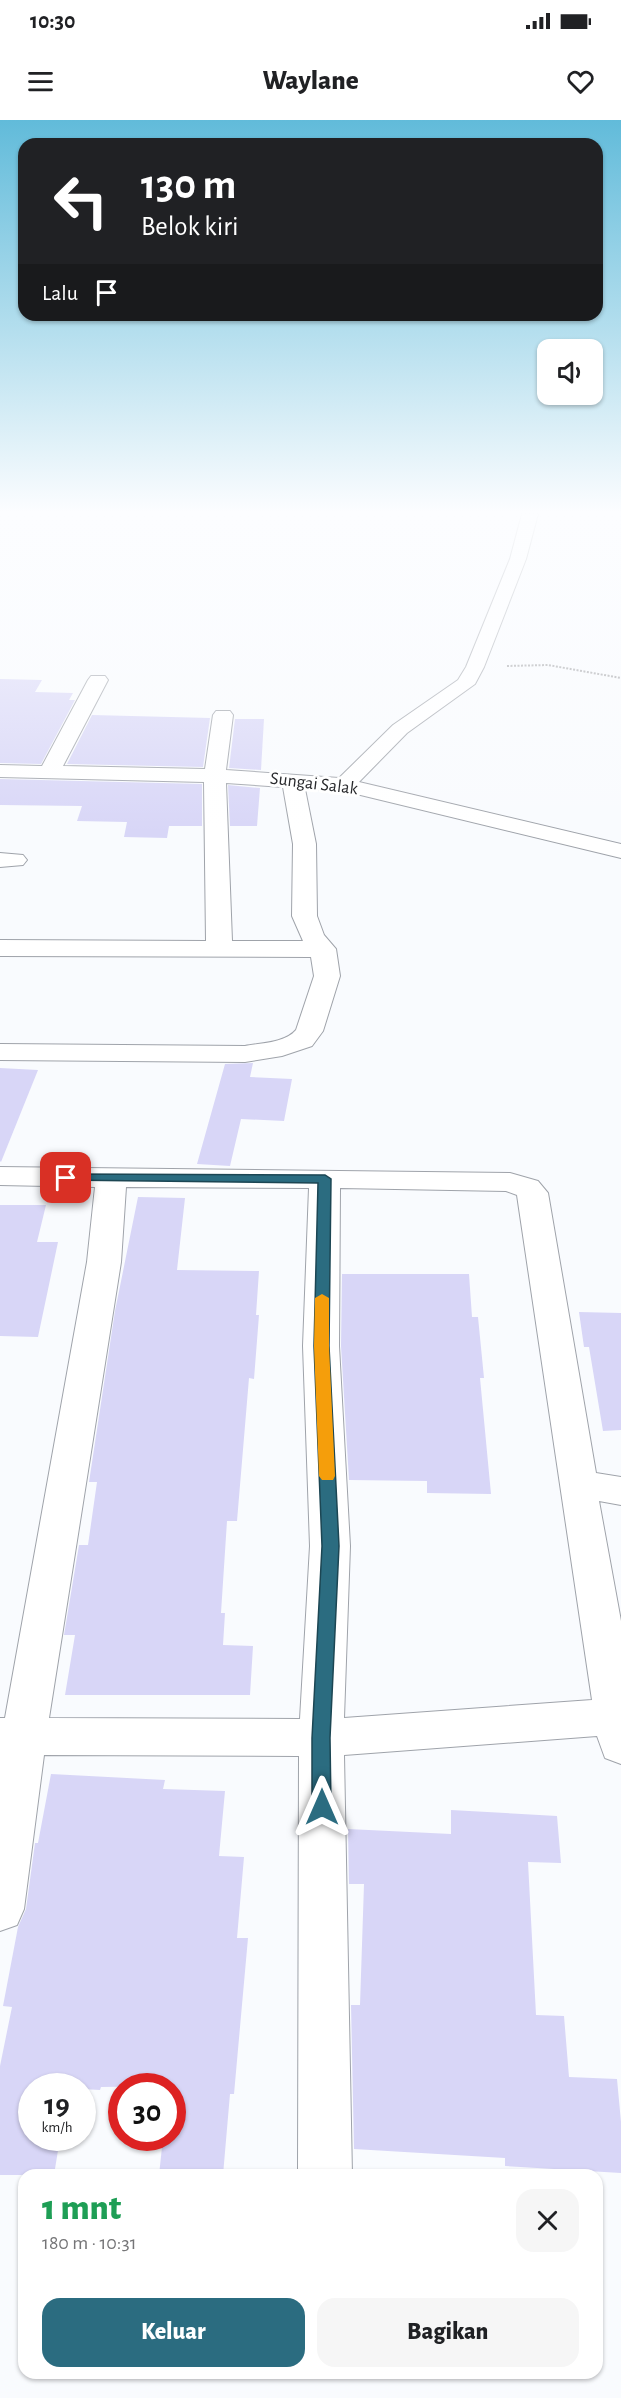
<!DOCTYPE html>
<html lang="id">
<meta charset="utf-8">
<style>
:root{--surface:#fff;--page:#f6f6f6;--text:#202124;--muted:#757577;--accent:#2b6c80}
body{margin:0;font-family:"Alegreya Sans",sans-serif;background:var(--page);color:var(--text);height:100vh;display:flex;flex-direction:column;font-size:22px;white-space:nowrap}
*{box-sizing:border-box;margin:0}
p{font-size:20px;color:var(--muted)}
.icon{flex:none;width:33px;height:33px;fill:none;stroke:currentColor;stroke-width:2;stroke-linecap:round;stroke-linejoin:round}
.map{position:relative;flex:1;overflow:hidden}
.drawer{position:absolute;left:18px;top:2049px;width:585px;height:210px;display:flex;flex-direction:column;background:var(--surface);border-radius:18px;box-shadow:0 2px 4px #0004}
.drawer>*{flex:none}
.hud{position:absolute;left:18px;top:18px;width:585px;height:183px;border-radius:18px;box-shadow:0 2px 4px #0004;background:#202124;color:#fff;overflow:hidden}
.controls{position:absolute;left:537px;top:219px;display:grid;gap:12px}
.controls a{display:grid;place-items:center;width:66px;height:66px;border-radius:12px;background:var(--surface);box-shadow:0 2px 4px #0004;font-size:30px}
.speed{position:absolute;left:18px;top:1953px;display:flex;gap:12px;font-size:30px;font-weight:700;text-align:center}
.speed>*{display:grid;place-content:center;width:78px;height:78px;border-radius:50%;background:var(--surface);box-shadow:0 2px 4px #0004;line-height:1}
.speed small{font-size:15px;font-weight:400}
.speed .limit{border:9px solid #d22;background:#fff;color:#111}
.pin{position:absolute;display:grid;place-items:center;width:51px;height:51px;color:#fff;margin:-26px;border-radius:12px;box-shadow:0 3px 9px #0006}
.me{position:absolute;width:66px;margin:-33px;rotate:0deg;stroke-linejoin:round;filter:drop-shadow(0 0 4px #0008)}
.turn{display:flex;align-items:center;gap:21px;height:126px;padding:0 24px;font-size:27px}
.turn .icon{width:78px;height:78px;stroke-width:2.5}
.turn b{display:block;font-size:42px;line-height:51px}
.then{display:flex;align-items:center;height:57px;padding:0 24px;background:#0003;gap:12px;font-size:22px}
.round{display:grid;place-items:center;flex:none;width:63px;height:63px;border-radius:18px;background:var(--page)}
.head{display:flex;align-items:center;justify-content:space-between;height:102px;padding:0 24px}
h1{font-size:36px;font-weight:800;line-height:45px;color:#1e9e55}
.cta{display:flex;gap:12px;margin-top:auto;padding:12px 24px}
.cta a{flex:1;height:69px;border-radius:18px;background:var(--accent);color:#fff;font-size:24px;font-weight:800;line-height:69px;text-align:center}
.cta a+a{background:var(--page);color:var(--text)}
.status{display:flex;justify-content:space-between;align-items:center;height:42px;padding:0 30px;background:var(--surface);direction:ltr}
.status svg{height:16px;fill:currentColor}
header{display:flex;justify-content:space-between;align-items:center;height:78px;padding:0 24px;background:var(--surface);font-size:27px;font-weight:800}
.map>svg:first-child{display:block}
</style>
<div class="status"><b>10:30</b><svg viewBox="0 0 49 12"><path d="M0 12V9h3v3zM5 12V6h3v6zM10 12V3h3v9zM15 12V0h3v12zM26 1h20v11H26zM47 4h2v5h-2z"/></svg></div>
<header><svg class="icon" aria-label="menu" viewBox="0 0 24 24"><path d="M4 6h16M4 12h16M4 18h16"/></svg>Waylane<svg class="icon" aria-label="heart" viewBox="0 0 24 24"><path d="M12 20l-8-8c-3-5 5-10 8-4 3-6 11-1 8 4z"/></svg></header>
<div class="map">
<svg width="621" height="2278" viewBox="0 0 621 2278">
<rect width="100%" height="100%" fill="#f9fbfe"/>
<!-- building -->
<g fill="#d8d6f7">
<polygon points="0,559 42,560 35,572 73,573 69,580 75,580 41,644 0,643"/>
<polygon points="92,595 210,598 203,647 67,644"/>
<polygon points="235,599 264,599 261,650 229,648"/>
<polygon points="0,659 202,664 202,706 169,706 167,718 124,717 127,702 77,701 82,686 0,685"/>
<polygon points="228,665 260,668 257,706 230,706"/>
<polygon points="253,943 250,957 292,959 284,1001 241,999 230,1046 197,1044 225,944"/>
<polygon points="0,948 38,950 1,1042 0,1041"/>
<polygon points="138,1077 185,1078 177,1150 259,1151 256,1195 259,1195 254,1259 249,1258 237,1401 227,1401 221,1493 225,1493 223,1525 253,1526 250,1575 65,1575 75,1515 64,1515 79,1425 88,1425 97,1362 89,1362 115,1191"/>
<polygon points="0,1085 46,1085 37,1122 58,1122 38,1217 0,1216"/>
<polygon points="342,1154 469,1154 472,1197 478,1197 484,1258 480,1258 491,1374 427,1373 427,1361 349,1360 341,1226"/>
<polygon points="579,1192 621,1193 621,1310 603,1311 589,1227 584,1227"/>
<polygon points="51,1654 165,1660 163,1669 225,1671 219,1736 244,1737 237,1818 248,1818 234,1974 230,1974 223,2055 159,2055 163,2018 172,2018 172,1966 101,1967 100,1970 82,1969 82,1966 32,1966 32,2018 60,2018 54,2055 0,2055 0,1946 12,1887 3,1886 18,1807 26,1789 35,1723 38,1723"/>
<polygon points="451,1690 557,1696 561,1743 528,1742 536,1895 564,1896 569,1957 617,1959 621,2002 621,2053 505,2046 505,2038 354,2029 351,1885 360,1885 364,1764 349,1764 348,1709 451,1714"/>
</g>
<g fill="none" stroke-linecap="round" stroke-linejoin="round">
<defs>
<g id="street">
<path d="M 522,394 L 538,394 L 526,439 L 484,547 L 475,564 L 407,613 L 359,662 L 621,724 L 621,738 L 344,671 L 305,669 L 316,724 L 317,796 L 324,815 L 336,829 L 340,856 L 323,911 L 312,926 L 282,936 L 245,942 L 0,940 L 0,924 L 245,926 C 261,923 285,923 296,910 L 314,856 L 311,837 L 0,836 L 0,820 L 206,821 L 204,662 L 0,657 L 0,645 L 42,646 L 88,560 L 91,556 L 105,556 L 108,560 L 63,646 L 205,649 L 213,595 L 216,591 L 230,591 L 233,595 L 226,650 L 339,658 L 393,605 L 458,560 L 466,547 L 510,439 ZM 226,663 L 283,667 L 293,724 L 292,796 L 303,821 L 232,821 Z"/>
<polygon points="0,733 23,735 27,740 23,745 0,747"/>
<path d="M 0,1047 L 510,1053 L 538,1061 L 548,1073 L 596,1353 L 621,1357 L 621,1385 L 599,1381 L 621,1501 L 621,1644 L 605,1638 L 597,1616 L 344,1635 L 352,2055 L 298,2055 L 298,2053 L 299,1636 L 44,1635 L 24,1789 L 17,1805 L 0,1811 L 0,1598 L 5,1598 L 87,1142 L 95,1067 L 0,1065 ZM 126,1067 L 309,1068 L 303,1226 L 310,1426 L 300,1599 L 49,1598 L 121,1142 ZM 340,1068 L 506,1071 L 517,1075 L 592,1580 L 344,1598 L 350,1426 L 339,1226 Z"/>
</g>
</defs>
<!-- street casing -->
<use href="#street" stroke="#9fa3aa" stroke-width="2"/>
<!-- path -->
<polyline stroke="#9fa0a3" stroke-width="2" stroke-dasharray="2 1.5" stroke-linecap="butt" points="507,546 548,545 621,558"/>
<!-- street -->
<use href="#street" fill="#fff" fill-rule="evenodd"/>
</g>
<!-- sky -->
<linearGradient id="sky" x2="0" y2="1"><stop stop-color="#61bbda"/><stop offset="0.55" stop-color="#fcfdff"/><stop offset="1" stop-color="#fcfdff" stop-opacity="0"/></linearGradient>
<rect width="621" height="713" fill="url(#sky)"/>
<!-- route -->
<polygon fill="#2b6c80" stroke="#1c4653" stroke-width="1.5" points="66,1054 325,1055 331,1059 329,1226 339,1426 330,1618 331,1687 328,1693 322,1695 315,1693 312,1687 312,1618 322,1426 314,1226 318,1063 62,1060 60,1058"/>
<!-- slow -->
<polygon fill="#f59e0b" points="322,1174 329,1178 329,1226 335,1356 333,1360 322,1360 319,1356 314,1226 315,1178"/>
<g text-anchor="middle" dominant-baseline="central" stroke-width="6" stroke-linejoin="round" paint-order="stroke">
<!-- far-street labels -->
<g font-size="18" fill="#292a2d" stroke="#fff">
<text transform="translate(314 664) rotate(7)">Sungai Salak</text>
</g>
</g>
</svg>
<div class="controls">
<a><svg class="icon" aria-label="sound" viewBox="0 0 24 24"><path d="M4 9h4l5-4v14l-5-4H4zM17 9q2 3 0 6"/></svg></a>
</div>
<div class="speed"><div>19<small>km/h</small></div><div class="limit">30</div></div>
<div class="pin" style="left:66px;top:1058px;background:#d93025"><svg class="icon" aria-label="arrive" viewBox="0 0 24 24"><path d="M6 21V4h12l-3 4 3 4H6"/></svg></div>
<svg class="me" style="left:322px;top:1687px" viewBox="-20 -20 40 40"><path d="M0-17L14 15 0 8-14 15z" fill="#2b6c80" stroke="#fff" stroke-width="4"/></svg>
<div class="hud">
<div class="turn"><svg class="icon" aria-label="left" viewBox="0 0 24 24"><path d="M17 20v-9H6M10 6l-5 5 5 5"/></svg><div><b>130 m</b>Belok kiri</div></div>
<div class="then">Lalu<svg class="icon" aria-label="arrive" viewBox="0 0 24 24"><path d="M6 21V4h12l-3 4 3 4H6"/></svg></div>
</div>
<section class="drawer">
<div class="head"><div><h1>1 mnt</h1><p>180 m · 10:31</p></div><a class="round"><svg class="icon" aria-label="close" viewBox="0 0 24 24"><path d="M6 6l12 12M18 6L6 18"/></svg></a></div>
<div class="cta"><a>Keluar</a><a>Bagikan</a></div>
</section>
</div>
